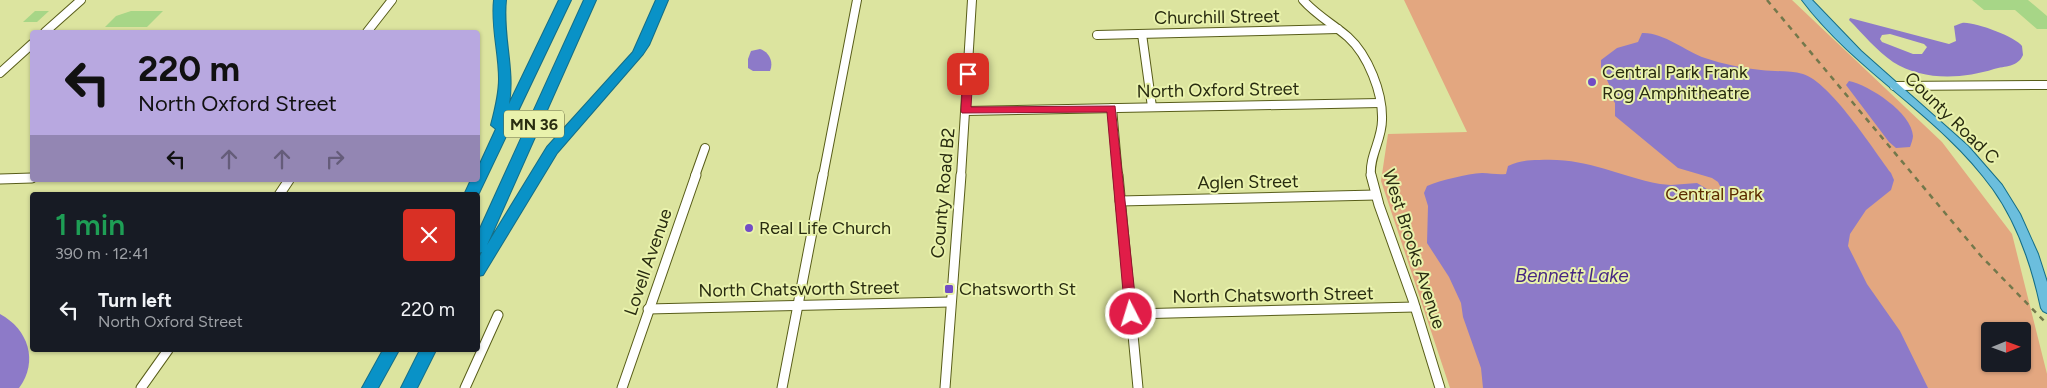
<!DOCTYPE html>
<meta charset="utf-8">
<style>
:root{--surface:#171b24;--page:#20242c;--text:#f1f3f6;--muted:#9ea1a6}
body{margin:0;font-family:Figtree,sans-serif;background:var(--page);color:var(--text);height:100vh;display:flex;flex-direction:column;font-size:19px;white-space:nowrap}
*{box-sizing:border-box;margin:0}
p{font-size:16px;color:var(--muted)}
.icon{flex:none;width:28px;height:28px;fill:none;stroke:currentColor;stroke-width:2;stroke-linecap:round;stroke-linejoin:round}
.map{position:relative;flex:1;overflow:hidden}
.panel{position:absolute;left:30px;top:192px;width:450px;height:160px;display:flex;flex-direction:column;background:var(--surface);border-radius:5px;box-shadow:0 1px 4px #0004}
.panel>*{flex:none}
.guide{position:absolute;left:30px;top:30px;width:450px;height:152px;border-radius:5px;box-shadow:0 1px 4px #0004;background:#b8a8e0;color:#111;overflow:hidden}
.needle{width:32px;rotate:89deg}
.controls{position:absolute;left:1981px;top:322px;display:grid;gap:10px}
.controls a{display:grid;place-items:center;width:50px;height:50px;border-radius:5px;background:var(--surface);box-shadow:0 1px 4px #0004;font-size:25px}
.pin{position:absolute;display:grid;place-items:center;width:42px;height:42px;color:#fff;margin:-21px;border-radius:10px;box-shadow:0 2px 8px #0006}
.me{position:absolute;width:55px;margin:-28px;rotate:355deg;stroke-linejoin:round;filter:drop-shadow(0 0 4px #0008)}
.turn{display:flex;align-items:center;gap:18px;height:105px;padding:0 25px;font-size:22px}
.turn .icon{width:65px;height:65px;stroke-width:2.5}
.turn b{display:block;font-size:35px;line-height:42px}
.lanes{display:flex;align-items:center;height:48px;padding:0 25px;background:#0003;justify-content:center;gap:25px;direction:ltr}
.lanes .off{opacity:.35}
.round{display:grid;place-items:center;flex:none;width:52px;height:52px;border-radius:5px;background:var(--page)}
.head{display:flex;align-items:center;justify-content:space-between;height:85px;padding:0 25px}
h1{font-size:30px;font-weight:600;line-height:38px;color:#1e9e55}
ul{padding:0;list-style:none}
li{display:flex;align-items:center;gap:15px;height:65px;padding:0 25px}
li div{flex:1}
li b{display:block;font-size:19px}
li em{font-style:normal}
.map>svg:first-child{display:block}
</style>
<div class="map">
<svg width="2047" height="388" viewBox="0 0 2047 388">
<rect width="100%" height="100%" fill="#dce49f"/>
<!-- green -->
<path fill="#e3a780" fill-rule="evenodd" d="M 1404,0 L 1792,0 L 1942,142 L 2012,234 L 2047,374 L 2047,388 L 1450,388 L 1381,181 L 1388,134 L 1467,132 ZM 1990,331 L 2022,331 L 2022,364 L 1990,364 Z"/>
<!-- water -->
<g fill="#8d7ac8" fill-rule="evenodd">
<path d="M 1850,18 L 1949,44 L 1956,41 L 1954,26 C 1955,26 1961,23 1962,23 C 1973,21 2016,37 2022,46 L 2023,55 C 2018,67 2005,66 1994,69 C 1963,79 1922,81 1893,62 C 1877,51 1863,34 1849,20 ZM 1890,34 L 1924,44 L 1927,47 L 1922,54 L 1913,54 L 1882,42 L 1880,39 L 1882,35 Z"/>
<path d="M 1642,33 C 1663,32 1685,51 1705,58 C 1723,64 1742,68 1761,70 C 1775,72 1790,70 1803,74 C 1830,82 1873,149 1891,173 L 1894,180 L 1891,190 L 1866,210 L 1850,234 L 1848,246 L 1867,284 L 1900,331 L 1928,388 L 1483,388 L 1481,368 L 1463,317 L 1461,303 L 1449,277 L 1427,243 L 1428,206 L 1424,193 L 1427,186 C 1441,180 1467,174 1482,173 C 1491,173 1497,175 1506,174 L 1508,166 C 1519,161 1527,160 1539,160 C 1586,157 1615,175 1660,184 L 1671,185 L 1697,183 L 1707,189 L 1718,190 L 1721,188 L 1718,182 L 1712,178 L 1678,168 L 1615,116 L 1615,103 L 1610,96 L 1612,91 L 1601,67 L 1601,60 L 1617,48 L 1638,42 Z"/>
<path d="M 760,49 C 769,52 774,62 770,71 L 753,71 L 748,68 L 748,59 L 751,51 Z"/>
<path d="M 1849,81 C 1869,85 1912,113 1913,136 C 1913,139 1911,144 1910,147 L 1896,148 L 1889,142 L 1846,85 Z"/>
<path d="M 0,314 C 28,329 39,361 19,388 L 0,388 Z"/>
</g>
<!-- building -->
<g fill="#a7d687">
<polygon points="1972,0 2028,0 2047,16 2047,29 2037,29 2015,10 1984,10"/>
<polygon points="35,11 49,11 37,22 23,22"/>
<polygon points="131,11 163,11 147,27 105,27 116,16"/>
</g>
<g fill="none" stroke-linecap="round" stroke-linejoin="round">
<defs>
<g id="minor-far1">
<path d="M 1303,0 C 1316,15 1333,24 1348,37 C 1368,55 1383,93 1382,120 C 1382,140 1369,156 1371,176"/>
<polyline points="45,32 81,0"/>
<polyline points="367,32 392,0"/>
<polyline points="1142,34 1152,107"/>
<polyline points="1097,35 1338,29"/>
<polyline points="0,73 32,44"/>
<polyline points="1894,86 2047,85"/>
<polyline points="1112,108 1118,176"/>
<polyline points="966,111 1380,103"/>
<polyline points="695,176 705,148"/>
<polyline points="823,176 857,0"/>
<polyline points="961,176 972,0"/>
</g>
<g id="minor">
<polyline points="1118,175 1138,388"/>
<polyline points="1371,175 1379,205 1413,300 1440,388"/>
<polyline points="0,179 32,178"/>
<polyline points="279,195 289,180"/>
<polyline points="1120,201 1376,195"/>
<polyline points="648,309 950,302"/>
<polyline points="1131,314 1415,307"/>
<polyline points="141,388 168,350"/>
<polyline points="465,388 498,315"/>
<polyline points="622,388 696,175"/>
<polyline points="782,388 823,175"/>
<polyline points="945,388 961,175"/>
</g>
<path id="major" d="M 1802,0 L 1812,0 L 1861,51 L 1968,146 L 2002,185 L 2020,214 L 2038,254 L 2047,282 L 2047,313 L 2043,311 L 2041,308 C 2032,266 2018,224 1993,189 C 1941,116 1856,72 1802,0 Z"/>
<g id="highway">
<path d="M 494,0 L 506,0 C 502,35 515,69 509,104 L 559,0 L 571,0 L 478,195 L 464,195 L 471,180 L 478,180 L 478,168 L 496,129 L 491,125 C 495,110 499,94 499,79 C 499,52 491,27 494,0 Z"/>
<polygon points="584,0 596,0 487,245 547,147 633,52 656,0 668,0 649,45 643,54 557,153 483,275 478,276 478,260 482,252 478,253 478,233"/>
<polygon points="383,350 399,350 378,388 362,388"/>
<polygon points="420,350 436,350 417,388 401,388"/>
</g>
</defs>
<!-- minor-far1 casing -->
<use href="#minor-far1" stroke="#585d19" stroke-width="10"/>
<!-- minor casing -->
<use href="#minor" stroke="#585d19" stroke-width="11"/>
<!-- major casing -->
<use href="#major" stroke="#146e87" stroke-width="2"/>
<!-- highway casing -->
<use href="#highway" stroke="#146e87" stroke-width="2"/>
<!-- minor-far1 -->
<use href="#minor-far1" stroke="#fff" stroke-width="8"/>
<!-- minor -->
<use href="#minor" stroke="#fff" stroke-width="9"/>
<!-- major -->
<use href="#major" fill="#6bbedd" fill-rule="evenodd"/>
<!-- highway -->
<use href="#highway" fill="#0992c7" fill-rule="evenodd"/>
<!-- rail -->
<polyline stroke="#73784b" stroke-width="2.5" stroke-dasharray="5.5 5.5" stroke-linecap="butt" points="1767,0 1981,256 2047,324"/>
</g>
<!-- route -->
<polygon fill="#e11d48" stroke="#92132f" points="968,71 973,74 971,107 1115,106 1137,314 1135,318 1126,318 1125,314 1107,112 962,113 961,111 963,74"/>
<!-- markers -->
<g fill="#724cc5" stroke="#e9f2ac" stroke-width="2">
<circle cx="1592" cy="82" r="5"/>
<circle cx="749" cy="228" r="5"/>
<rect x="944" y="284" width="10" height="10" rx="2.5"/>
</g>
<g text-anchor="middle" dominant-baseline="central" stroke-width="4" stroke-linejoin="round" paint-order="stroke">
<!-- shield labels -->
<rect fill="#e9f2ac" stroke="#63673f" stroke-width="1" x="504" y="110.5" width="60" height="27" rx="4"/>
<g font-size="16" font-weight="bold" fill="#292c10">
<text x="534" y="124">MN 36</text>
</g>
<!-- street labels -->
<g font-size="18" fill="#292c10" stroke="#e9f2ac">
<text transform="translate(1217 17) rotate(-1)">Churchill Street</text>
<text transform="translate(1218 90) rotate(-1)">North Oxford Street</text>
<text transform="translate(1952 118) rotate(44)">County Road C</text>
<text transform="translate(1248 182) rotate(-1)">Aglen Street</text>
<text transform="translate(943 193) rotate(-85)">County Road B2</text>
<text transform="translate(1414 249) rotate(72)">West Brooks Avenue</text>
<text transform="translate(648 262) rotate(-71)">Lovell Avenue</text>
<text transform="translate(799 289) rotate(-1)">North Chatsworth Street</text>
<text transform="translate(1273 295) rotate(-1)">North Chatsworth Street</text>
</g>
<!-- poi labels -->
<g font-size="18" fill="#292c10" stroke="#e9f2ac" text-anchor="start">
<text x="1602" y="72">Central Park Frank<tspan x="1602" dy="21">Rog Amphitheatre</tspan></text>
<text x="759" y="228">Real Life Church</text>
<text x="959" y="289">Chatsworth St</text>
</g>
<!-- park labels -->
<g font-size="18" fill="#5c2b00" stroke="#e9f2ac">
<text x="1714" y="194">Central Park</text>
</g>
<!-- water labels -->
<g font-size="19" font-style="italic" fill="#462683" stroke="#e9f2ac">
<text x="1572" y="275">Bennett Lake</text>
</g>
</g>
</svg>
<div class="controls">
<a><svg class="needle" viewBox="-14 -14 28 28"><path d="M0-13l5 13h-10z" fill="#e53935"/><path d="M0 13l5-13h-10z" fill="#9ea1a6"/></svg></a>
</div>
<div class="pin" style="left:968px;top:74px;background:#d93025"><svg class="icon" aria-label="arrive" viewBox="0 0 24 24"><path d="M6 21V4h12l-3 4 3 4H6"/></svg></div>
<svg class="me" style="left:1131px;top:314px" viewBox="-20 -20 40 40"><circle r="17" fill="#e11d48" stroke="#fff" stroke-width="3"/><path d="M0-11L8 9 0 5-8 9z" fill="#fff"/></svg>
<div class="guide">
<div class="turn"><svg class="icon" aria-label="left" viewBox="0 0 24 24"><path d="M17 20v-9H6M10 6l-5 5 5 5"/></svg><div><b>220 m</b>North Oxford Street</div></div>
<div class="lanes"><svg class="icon" aria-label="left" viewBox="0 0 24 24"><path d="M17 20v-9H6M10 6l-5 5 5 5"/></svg><svg class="icon off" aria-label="ahead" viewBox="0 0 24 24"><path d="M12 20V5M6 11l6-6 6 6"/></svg><svg class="icon off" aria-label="ahead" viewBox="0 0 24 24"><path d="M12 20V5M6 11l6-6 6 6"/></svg><svg class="icon off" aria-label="right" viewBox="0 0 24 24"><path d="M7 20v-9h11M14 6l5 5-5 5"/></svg></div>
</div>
<section class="panel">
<div class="head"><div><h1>1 min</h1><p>390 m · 12:41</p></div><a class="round" style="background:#d93025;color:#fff"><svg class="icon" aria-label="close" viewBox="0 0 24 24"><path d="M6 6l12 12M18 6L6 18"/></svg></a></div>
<ul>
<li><svg class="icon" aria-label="left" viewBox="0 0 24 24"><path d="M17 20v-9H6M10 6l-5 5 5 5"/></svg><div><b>Turn left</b><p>North Oxford Street</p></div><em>220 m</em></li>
</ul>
</section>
</div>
